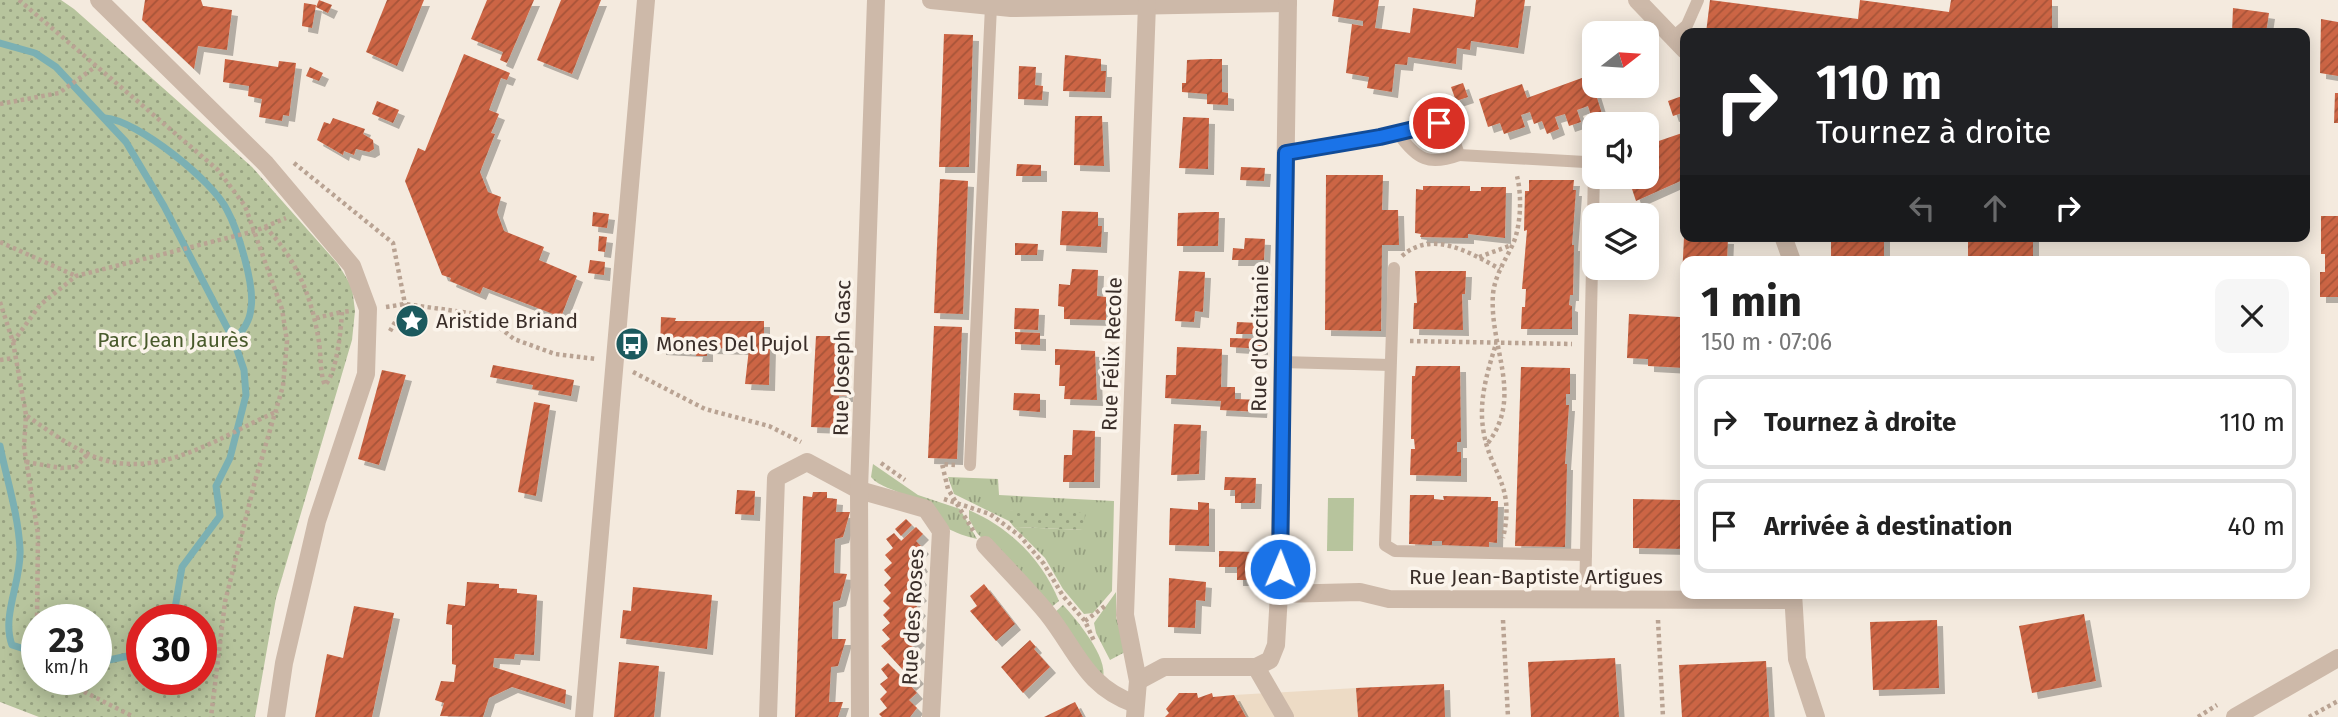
<!DOCTYPE html>
<html lang="fr">
<meta charset="utf-8">
<style>
:root{--surface:#fff;--page:#f6f6f6;--text:#222;--muted:#767676;--line:#e0e0e0}
body{margin:0;font-family:"Fira Sans",sans-serif;background:var(--page);color:var(--text);height:100vh;display:flex;flex-direction:column;font-size:26px;white-space:nowrap}
*{box-sizing:border-box;margin:0}
p{font-size:23px;color:var(--muted)}
.icon{flex:none;width:38px;height:38px;fill:none;stroke:currentColor;stroke-width:2;stroke-linecap:round;stroke-linejoin:round}
.map{position:relative;flex:1;overflow:hidden}
.sheet{position:absolute;left:1680px;top:256px;width:630px;height:343px;display:flex;flex-direction:column;background:var(--surface);border-radius:14px;box-shadow:0 4px 18px #0003}
.sheet>*{flex:none}
.hud{position:absolute;left:1680px;top:28px;width:630px;height:214px;border-radius:14px;box-shadow:0 4px 18px #0003;background:#202124;color:#fff;overflow:hidden}
.needle{width:46px;rotate:73deg}
.fabs{position:absolute;left:1582px;top:21px;display:grid;gap:14px}
.fabs a{display:grid;place-items:center;width:77px;height:77px;border-radius:14px;background:var(--surface);box-shadow:0 4px 18px #0003;font-size:35px}
.speed{position:absolute;left:21px;top:604px;display:flex;gap:14px;font-size:35px;font-weight:700;text-align:center}
.speed>*{display:grid;place-content:center;width:91px;height:91px;border-radius:50%;background:var(--surface);box-shadow:0 4px 18px #0003;line-height:1}
.speed small{font-size:18px;font-weight:400}
.speed .limit{border:10px solid #d22;background:#fff;color:#111}
.pin{position:absolute;display:grid;place-items:center;width:60px;height:60px;color:#fff;margin:-30px;border:4px solid #fff;border-radius:50%;box-shadow:0 2px 7px #0007}
.me{position:absolute;width:77px;margin:-38px;rotate:1deg;stroke-linejoin:round;filter:drop-shadow(0 0 5px #0008)}
.turn{display:flex;align-items:center;gap:24px;height:147px;padding:0 21px;font-size:32px}
.turn .icon{width:91px;height:91px;stroke-width:2.5}
.turn b{display:block;font-size:49px;line-height:60px}
.lanes{display:flex;align-items:center;height:66px;padding:0 21px;background:#0003;justify-content:center;gap:35px;direction:ltr}
.lanes .off{opacity:.35}
.round{display:grid;place-items:center;flex:none;width:74px;height:74px;border-radius:14px;background:var(--page)}
.headline{display:flex;align-items:center;justify-content:space-between;height:119px;padding:0 21px}
h1{font-size:42px;font-weight:700;line-height:52px}
ul{padding:0;list-style:none}
li{display:flex;align-items:center;gap:21px;height:94px;margin:0 14px 10px;padding:0 7px;border:4px solid var(--line);border-radius:14px}
li div{flex:1}
li b{display:block;font-size:26px}
li em{font-style:normal}
.map>svg:first-child{display:block}
</style>
<div class="map">
<svg width="2338" height="717" viewBox="0 0 2338 717">
<defs>
<pattern id="grass-tufts" width="24" height="20" patternUnits="userSpaceOnUse" patternTransform="scale(1.75)"><rect width="24" height="20" fill="#b7c49d"/><path d="M3 7l-1-3M5 7V3M7 7l1-3M15 17l-1-3M17 17v-4M19 17l1-3" fill="none" stroke="#96a080"/></pattern>
<pattern id="park-dots" width="8" height="8" patternUnits="userSpaceOnUse" patternTransform="scale(1.75)"><rect width="8" height="8" fill="#b7c49d"/><path d="M2 2h.1M6 6h.1" fill="none" stroke="#96a080" stroke-width="1.8" stroke-linecap="round"/></pattern>
<pattern id="building-hatch" width="6" height="6" patternUnits="userSpaceOnUse" patternTransform="scale(1.75)"><rect width="6" height="6" fill="#cc6544"/><path d="M-1 1l2-2M0 6l6-6M5 7l2-2" fill="none" stroke="#a75439"/></pattern>
<filter id="shadow"><feDropShadow dx="6" dy="6" stdDeviation="0" flood-color="#0004"/></filter>
</defs>
<rect width="100%" height="100%" fill="#f4eade"/>
<!-- grass -->
<g fill="url(#grass-tufts)">
<path d="M 873,464 L 918,495 L 960,509 L 977,539 C 936,529 937,517 905,496 C 895,489 879,487 871,477 Z"/>
<polygon points="948,477 998,479 999,495 1114,501 1112,591 1093,613 1084,614 1063,589 1045,558 1014,527 1084,530 1010,510 1009,521 954,494"/>
<path d="M 969,510 C 1010,528 1042,559 1059,601 L 1049,609 L 977,533 L 969,519 Z"/>
<polygon points="1116,592 1116,617 1127,651 1110,660 1096,633 1094,623"/>
<path d="M 1063,605 C 1077,620 1108,657 1103,678 L 1053,614 Z"/>
</g>
<!-- park -->
<g fill="url(#park-dots)" fill-rule="evenodd">
<path d="M 0,0 L 61,0 L 74,9 L 252,167 L 338,264 L 352,287 L 355,311 L 352,340 L 276,598 L 255,717 L 39,717 L 0,702 ZM 37,620 L 96,620 L 96,679 L 37,679 ZM 142,620 L 201,620 L 201,679 L 142,679 Z"/>
<polygon points="1009,510 1085,513 1084,530 1014,527 1009,521"/>
</g>
<!-- pitch -->
<polygon fill="#b7c49d" points="1328,498 1354,498 1353,551 1327,551"/>
<!-- plaza -->
<polygon fill="#eddbc5" points="1356,688 1358,717 1246,717 1234,695"/>
<g fill="none" stroke-linecap="round" stroke-linejoin="round">
<!-- stream -->
<g stroke="#7bb0b3" stroke-width="7">
<polyline points="0,43 35,53 56,67 126,142 164,206 234,341 244,370 246,395 230,458 216,486 220,516 182,567 173,620"/>
<path d="M 105,118 C 137,120 213,181 227,210 C 238,230 255,286 251,308 C 250,322 242,331 234,341"/>
<path d="M 0,446 C 7,481 18,513 20,549 C 22,580 1,616 12,645 L 37,653"/>
<polyline points="96,657 109,660 142,653"/>
</g>
</g>
<!-- building -->
<g fill="url(#building-hatch)" filter="url(#shadow)">
<polygon points="145,0 201,0 203,6 232,10 227,50 198,46 194,69 142,20"/>
<polygon points="319,0 332,5 328,13 316,7"/>
<polygon points="387,0 424,0 397,66 366,52"/>
<polygon points="487,0 534,0 507,63 500,60 503,52 471,39"/>
<polygon points="561,0 601,0 572,74 537,60"/>
<polygon points="1334,0 1379,0 1375,28 1410,33 1413,8 1474,17 1476,0 1525,0 1518,48 1471,41 1470,50 1457,48 1456,64 1408,57 1407,65 1395,64 1392,92 1367,88 1369,77 1346,73 1352,24 1363,26 1363,21 1332,16"/>
<polygon points="1710,0 1858,19 1860,0 1949,12 1951,0 2052,0 2052,33 1706,33"/>
<polygon points="304,3 316,5 312,28 302,26"/>
<polygon points="2233,8 2269,13 2266,33 2232,33"/>
<polygon points="2321,19 2338,22 2338,76 2320,73"/>
<polygon points="944,34 973,35 969,167 939,167"/>
<polygon points="464,54 510,73 507,80 501,78 489,110 499,114 491,133 495,134 480,172 488,192 501,197 497,212 504,231 544,247 539,260 577,276 561,317 483,287 480,294 450,281 451,278 442,275 405,181 418,148 425,151"/>
<polygon points="1065,55 1101,59 1101,71 1106,71 1105,92 1063,91"/>
<polygon points="225,59 278,67 279,61 296,63 289,116 283,115 282,121 259,117 262,99 248,96 249,86 223,82"/>
<polygon points="1208,59 1222,59 1222,92 1228,93 1228,105 1207,104 1207,94 1182,92 1182,83 1186,83 1187,60"/>
<polygon points="1019,66 1036,67 1035,85 1043,86 1042,100 1018,99"/>
<polygon points="310,67 323,73 319,81 306,76"/>
<polygon points="1590,75 1602,114 1592,118 1588,106 1577,110 1581,122 1569,126 1565,114 1555,117 1559,129 1547,134 1542,121 1534,124 1530,112 1521,115 1525,127 1504,134 1500,123 1488,127 1479,99 1522,84 1527,98"/>
<polygon points="1463,83 1468,97 1456,101 1451,87"/>
<polygon points="2335,93 2338,93 2338,123 2334,123"/>
<polygon points="1685,95 1685,112 1673,116 1668,101"/>
<polygon points="377,101 399,110 393,123 372,114"/>
<polygon points="1075,116 1102,116 1104,166 1074,165"/>
<polygon points="1183,117 1209,118 1208,169 1179,168"/>
<polygon points="333,118 365,129 363,134 373,140 374,149 369,152 356,149 354,155 344,151 343,155 317,140 324,122 330,124"/>
<polygon points="1685,132 1685,179 1636,201 1628,177 1647,177 1647,145"/>
<polygon points="1017,164 1041,165 1041,176 1016,176"/>
<polygon points="1241,167 1265,168 1264,181 1240,180"/>
<polygon points="1326,175 1383,175 1382,210 1398,210 1399,245 1382,245 1381,331 1325,330"/>
<polygon points="940,179 968,181 963,314 934,313"/>
<polygon points="1529,180 1574,180 1573,190 1576,190 1572,245 1574,245 1573,295 1570,295 1569,305 1572,306 1572,329 1521,329 1522,307 1525,307 1526,289 1522,289 1527,230 1524,231 1525,191 1529,191"/>
<polygon points="1423,186 1470,186 1470,191 1481,191 1481,187 1506,187 1505,238 1468,234 1468,238 1420,237 1421,234 1415,233 1416,189 1423,190"/>
<polygon points="1062,211 1098,212 1098,226 1102,226 1101,247 1060,245"/>
<polygon points="593,212 609,214 607,228 592,226"/>
<polygon points="1205,212 1219,212 1218,246 1177,246 1178,213"/>
<polygon points="2321,216 2338,216 2338,297 2320,297 2320,272 2325,272 2325,254 2321,254"/>
<polygon points="599,236 607,237 605,252 598,251"/>
<rect x="1831" y="236" width="53" height="25"/>
<rect x="1968" y="236" width="65" height="25"/>
<polygon points="1684,237 1728,238 1727,261 1685,261 1685,368 1648,366 1648,359 1627,358 1629,314 1680,317"/>
<polygon points="1245,238 1265,239 1264,260 1232,260 1233,248 1244,249"/>
<polygon points="1015,243 1038,244 1037,255 1015,255"/>
<polygon points="590,260 605,262 604,275 588,273"/>
<polygon points="1072,269 1098,270 1097,296 1106,297 1106,320 1064,319 1064,307 1058,306 1059,284 1070,285"/>
<polygon points="1179,271 1205,272 1203,312 1195,311 1194,322 1175,321"/>
<polygon points="1415,271 1466,271 1465,294 1462,294 1463,330 1413,329 1414,303 1417,303"/>
<polygon points="1015,308 1039,309 1038,330 1014,329"/>
<polygon points="661,317 676,318 675,321 764,321 764,344 770,344 769,385 745,384 749,349 707,348 707,356 696,356 697,351 660,349"/>
<polygon points="1237,322 1259,323 1259,334 1236,334"/>
<polygon points="934,326 962,327 957,459 928,458"/>
<polygon points="1015,332 1040,333 1040,345 1015,344"/>
<polygon points="816,336 839,336 840,385 847,385 847,396 839,396 838,428 811,427"/>
<polygon points="1230,338 1262,339 1262,349 1230,347"/>
<polygon points="1177,347 1222,349 1221,387 1235,387 1235,399 1262,400 1261,412 1220,410 1221,401 1165,398 1166,375 1176,375"/>
<polygon points="1055,349 1095,351 1097,400 1064,399 1065,386 1059,386 1060,365 1055,365"/>
<polygon points="493,365 574,380 571,396 532,389 533,385 490,377"/>
<polygon points="1416,366 1460,366 1461,442 1457,442 1457,452 1461,452 1461,476 1410,475 1411,449 1415,449 1414,439 1411,439 1412,376 1415,376"/>
<polygon points="1521,367 1570,368 1570,394 1566,394 1566,405 1569,405 1565,464 1567,464 1565,547 1515,546"/>
<polygon points="382,370 406,375 379,465 358,459"/>
<polygon points="1014,393 1040,394 1040,412 1013,410"/>
<polygon points="534,402 550,405 536,496 518,492"/>
<polygon points="1174,424 1201,425 1199,474 1171,475"/>
<polygon points="1073,430 1095,431 1094,482 1063,482 1064,455 1072,455"/>
<polygon points="1681,441 1685,441 1685,549 1633,548 1633,499 1680,500"/>
<polygon points="1225,477 1256,478 1255,503 1235,503 1235,490 1224,490"/>
<polygon points="737,490 755,491 754,515 735,514"/>
<polygon points="813,492 827,492 827,498 837,499 836,512 850,512 843,537 835,539 834,573 847,574 840,600 833,602 832,639 846,639 838,666 831,667 829,702 843,702 838,717 795,717 803,496 812,497"/>
<polygon points="1410,495 1434,495 1434,499 1444,500 1443,496 1491,497 1491,501 1498,501 1497,543 1489,542 1489,547 1442,545 1442,541 1432,541 1432,545 1409,544"/>
<polygon points="1198,502 1209,503 1209,546 1169,545 1170,508 1198,510"/>
<polygon points="906,519 912,525 901,536 895,529"/>
<polygon points="916,527 923,534 916,541 923,548 916,556 922,566 915,571 921,579 914,587 921,595 913,602 920,610 914,617 920,625 912,632 919,639 912,647 919,656 903,670 881,646 890,639 882,630 890,623 883,615 890,608 883,601 891,593 884,585 891,578 884,570 892,563 885,555 893,548 886,539 894,533 901,541"/>
<polygon points="1219,551 1254,552 1253,580 1237,580 1237,567 1219,567"/>
<polygon points="1169,578 1206,582 1205,601 1196,600 1195,628 1168,627"/>
<polygon points="467,582 499,584 499,588 517,589 517,593 537,595 534,655 515,654 514,659 494,658 493,667 566,690 565,704 512,687 489,698 483,717 440,716 444,703 435,700 441,681 454,682 456,665 452,664 452,625 446,624 448,604 465,606"/>
<polygon points="984,584 1015,624 996,641 970,611 977,606 970,596"/>
<polygon points="633,587 712,595 707,649 620,638 623,610 631,611"/>
<polygon points="354,606 394,613 372,717 315,717 327,654 343,658"/>
<polygon points="2084,614 2096,681 2032,693 2019,626"/>
<polygon points="1937,620 1939,688 1873,690 1870,622"/>
<polygon points="1030,640 1036,647 1034,649 1050,667 1023,693 1001,667"/>
<polygon points="1615,658 1619,717 1531,717 1528,662"/>
<polygon points="1766,661 1769,717 1682,717 1679,665"/>
<polygon points="619,662 659,666 654,717 614,717"/>
<polygon points="888,663 903,678 911,670 918,678 910,685 917,693 909,700 917,708 910,717 882,717 879,714 887,708 880,699 887,692 880,684 888,678 881,669"/>
<polygon points="1444,684 1445,717 1358,717 1356,688"/>
<polygon points="1179,693 1197,693 1198,698 1212,693 1213,697 1234,695 1246,717 1165,717 1169,713 1166,709"/>
<polygon points="1075,702 1083,717 1044,717"/>
</g>
<g fill="none" stroke-linecap="round" stroke-linejoin="round">
<!-- path -->
<g stroke="#b9a393" stroke-width="4.5" stroke-dasharray="3.5 3.5" stroke-linecap="butt">
<polyline points="19,0 218,170 245,206 282,309 287,341 283,386 255,481 225,602 211,717"/>
<polyline points="0,104 59,93 95,67"/>
<polyline points="294,163 393,243 405,304 389,333"/>
<path d="M 265,227 C 297,259 312,298 319,342 C 321,355 320,375 325,385 C 337,373 341,329 342,312 L 350,311"/>
<polyline points="0,242 76,276"/>
<path d="M 1402,256 C 1432,229 1471,253 1500,269"/>
<polyline points="1479,257 1512,245"/>
<polyline points="0,302 13,342 26,415 24,447 38,534 37,620"/>
<polyline points="386,307 405,304 484,315 514,339 555,354 596,359"/>
<polyline points="316,318 342,312"/>
<polyline points="1410,341 1572,344"/>
<polyline points="13,342 40,305 76,276 255,231 286,218"/>
<path d="M 1495,347 C 1487,373 1479,400 1483,428 C 1489,473 1516,483 1503,538"/>
<polyline points="0,360 14,358"/>
<polyline points="633,372 705,409 769,426 801,442"/>
<path d="M 27,416 C 46,429 65,443 86,453 C 153,486 218,437 278,411"/>
<path d="M 1488,443 C 1524,395 1489,348 1493,294 C 1495,275 1505,261 1513,244 C 1521,225 1522,196 1517,176"/>
<polyline points="26,462 61,468 76,467 88,454"/>
<polyline points="881,463 905,480"/>
<polyline points="955,465 942,464 948,489 974,532"/>
<polyline points="944,499 990,514 1020,536 1044,564 1063,596 1085,621 1094,641"/>
<polyline points="1503,620 1508,717"/>
<polyline points="1658,620 1663,717"/>
<polyline points="1085,621 1105,606"/>
<polyline points="59,679 134,717"/>
<polyline points="2198,717 2217,705"/>
<polyline points="2309,717 2338,701"/>
</g>
<!-- service -->
<g stroke="#cdb9a9" stroke-width="12">
<polyline points="1672,38 1687,25 1698,0"/>
<path d="M 1398,133 C 1417,160 1429,166 1459,155"/>
<polyline points="1286,153 1380,137 1439,123 1449,125 1459,155 1585,162 1594,171 1585,600"/>
<polyline points="1394,268 1385,545 1395,551 1586,555"/>
<polyline points="1282,362 1390,365"/>
<polyline points="970,465 991,6"/>
</g>
<!-- pedestrian -->
<polyline stroke="#cdb9a9" stroke-width="18" points="1256,667 1285,717"/>
<!-- minor -->
<g stroke="#cdb9a9" stroke-width="18">
<polyline points="99,0 266,164 352,266 368,309 366,374 317,521 284,663 276,717"/>
<polyline points="931,0 1011,8 1288,3"/>
<polyline points="1637,0 1685,50"/>
<polyline points="1783,236 1792,261"/>
<path d="M 985,545 C 1006,568 1028,590 1047,613 C 1078,652 1085,686 1135,704"/>
<polyline points="1793,593 1797,659 1816,717"/>
<polyline points="1279,594 1360,592 1389,599 1793,600"/>
<polyline points="1138,681 1164,667 1256,667 1270,660 1276,645 1279,594 1288,0"/>
<polyline points="584,717 646,0"/>
<polyline points="768,717 776,478 807,462 859,490 926,509 941,531 931,717"/>
<polyline points="860,717 859,490 876,0"/>
<polyline points="1135,717 1138,681 1125,615 1147,4"/>
</g>
<!-- tertiary -->
<polyline stroke="#cdb9a9" stroke-width="18" points="2235,717 2338,658"/>
</g>
<g fill="none" stroke-linecap="round" stroke-linejoin="round">
<defs>
<polyline id="route" points="1280,569 1286,153 1380,137 1439,123"/>
</defs>
<!-- route casing -->
<use href="#route" stroke="#114b97" stroke-width="18"/>
<!-- route -->
<use href="#route" stroke="#1a73e8" stroke-width="12"/>
</g>
<!-- icons -->
<defs>
<symbol id="sight-disc" viewBox="-11 -11 22 22"><circle r="9.5" fill="#1c5a5e" stroke="#fbf4eb"/><path d="M0-6L1.8-2.2L6-1.7L2.9 1.2L3.7 5.4L0 3.3L-3.7 5.4L-2.9 1.2L-6-1.7L-1.8-2.2Z" fill="#fff"/></symbol>
<symbol id="bus-disc" viewBox="-11 -11 22 22"><circle r="9.5" fill="#1c5a5e" stroke="#fbf4eb"/><path d="M-5-6H5V4H4V6H2V4H-2V6H-4V4H-5ZM-3.5-4V0h7V-4ZM-3.5 1.2v1.5H-2V1.2ZM2 1.2v1.5H3.5V1.2Z" fill="#fff"/></symbol>
</defs>
<g fill-rule="evenodd">
<use href="#sight-disc" x="393" y="302" width="38" height="38"/>
<use href="#bus-disc" x="613" y="325" width="38" height="38"/>
</g>
<g text-anchor="middle" dominant-baseline="central" stroke-width="7" stroke-linejoin="round" paint-order="stroke">
<!-- poi labels -->
<g font-size="21" fill="#3a2e29" stroke="#fbf4eb" text-anchor="start">
<text x="436" y="321">Aristide Briand</text>
<text x="656" y="344">Mones Del Pujol</text>
</g>
<!-- street labels -->
<g font-size="21" fill="#3a2e29" stroke="#fbf4eb">
<text transform="translate(1260 338) rotate(-89)">Rue d'Occitanie</text>
<text transform="translate(1112 354) rotate(-88)">Rue Félix Recole</text>
<text transform="translate(842 358) rotate(-89)">Rue Joseph Gasc</text>
<text x="1536" y="577">Rue Jean-Baptiste Artigues</text>
<text transform="translate(913 617) rotate(-87)">Rue des Roses</text>
</g>
<!-- park labels -->
<g font-size="21" fill="#495a2c" stroke="#fbf4eb">
<text x="173" y="340">Parc Jean Jaurès</text>
</g>
</g>
</svg>
<div class="fabs">
<a><svg class="needle" viewBox="-14 -14 28 28"><path d="M0-13l5 13h-10z" fill="#e53935"/><path d="M0 13l5-13h-10z" fill="#767676"/></svg></a>
<a><svg class="icon" aria-label="sound" viewBox="0 0 24 24"><path d="M4 9h4l5-4v14l-5-4H4zM17 9q2 3 0 6"/></svg></a>
<a><svg class="icon" aria-label="layers" viewBox="0 0 24 24"><path d="M12 4l9 5-9 5-9-5zM3 14l9 5 9-5"/></svg></a>
</div>
<div class="speed"><div>23<small>km/h</small></div><div class="limit">30</div></div>
<div class="pin" style="left:1439px;top:123px;background:#d93025"><svg class="icon" aria-label="arrive" viewBox="0 0 24 24"><path d="M6 21V4h12l-3 4 3 4H6"/></svg></div>
<svg class="me" style="left:1280px;top:569px" viewBox="-20 -20 40 40"><circle r="17" fill="#1a73e8" stroke="#fff" stroke-width="3"/><path d="M0-11L8 9 0 5-8 9z" fill="#fff"/></svg>
<div class="hud">
<div class="turn"><svg class="icon" aria-label="right" viewBox="0 0 24 24"><path d="M7 20v-9h11M14 6l5 5-5 5"/></svg><div><b>110 m</b>Tournez à droite</div></div>
<div class="lanes"><svg class="icon off" aria-label="left" viewBox="0 0 24 24"><path d="M17 20v-9H6M10 6l-5 5 5 5"/></svg><svg class="icon off" aria-label="ahead" viewBox="0 0 24 24"><path d="M12 20V5M6 11l6-6 6 6"/></svg><svg class="icon" aria-label="right" viewBox="0 0 24 24"><path d="M7 20v-9h11M14 6l5 5-5 5"/></svg></div>
</div>
<section class="sheet">
<div class="headline"><div><h1>1 min</h1><p>150 m · 07:06</p></div><a class="round"><svg class="icon" aria-label="close" viewBox="0 0 24 24"><path d="M6 6l12 12M18 6L6 18"/></svg></a></div>
<ul>
<li><svg class="icon" aria-label="right" viewBox="0 0 24 24"><path d="M7 20v-9h11M14 6l5 5-5 5"/></svg><div><b>Tournez à droite</b></div><em>110 m</em></li>
<li><svg class="icon" aria-label="arrive" viewBox="0 0 24 24"><path d="M6 21V4h12l-3 4 3 4H6"/></svg><div><b>Arrivée à destination</b></div><em>40 m</em></li>
</ul>
</section>
</div>
